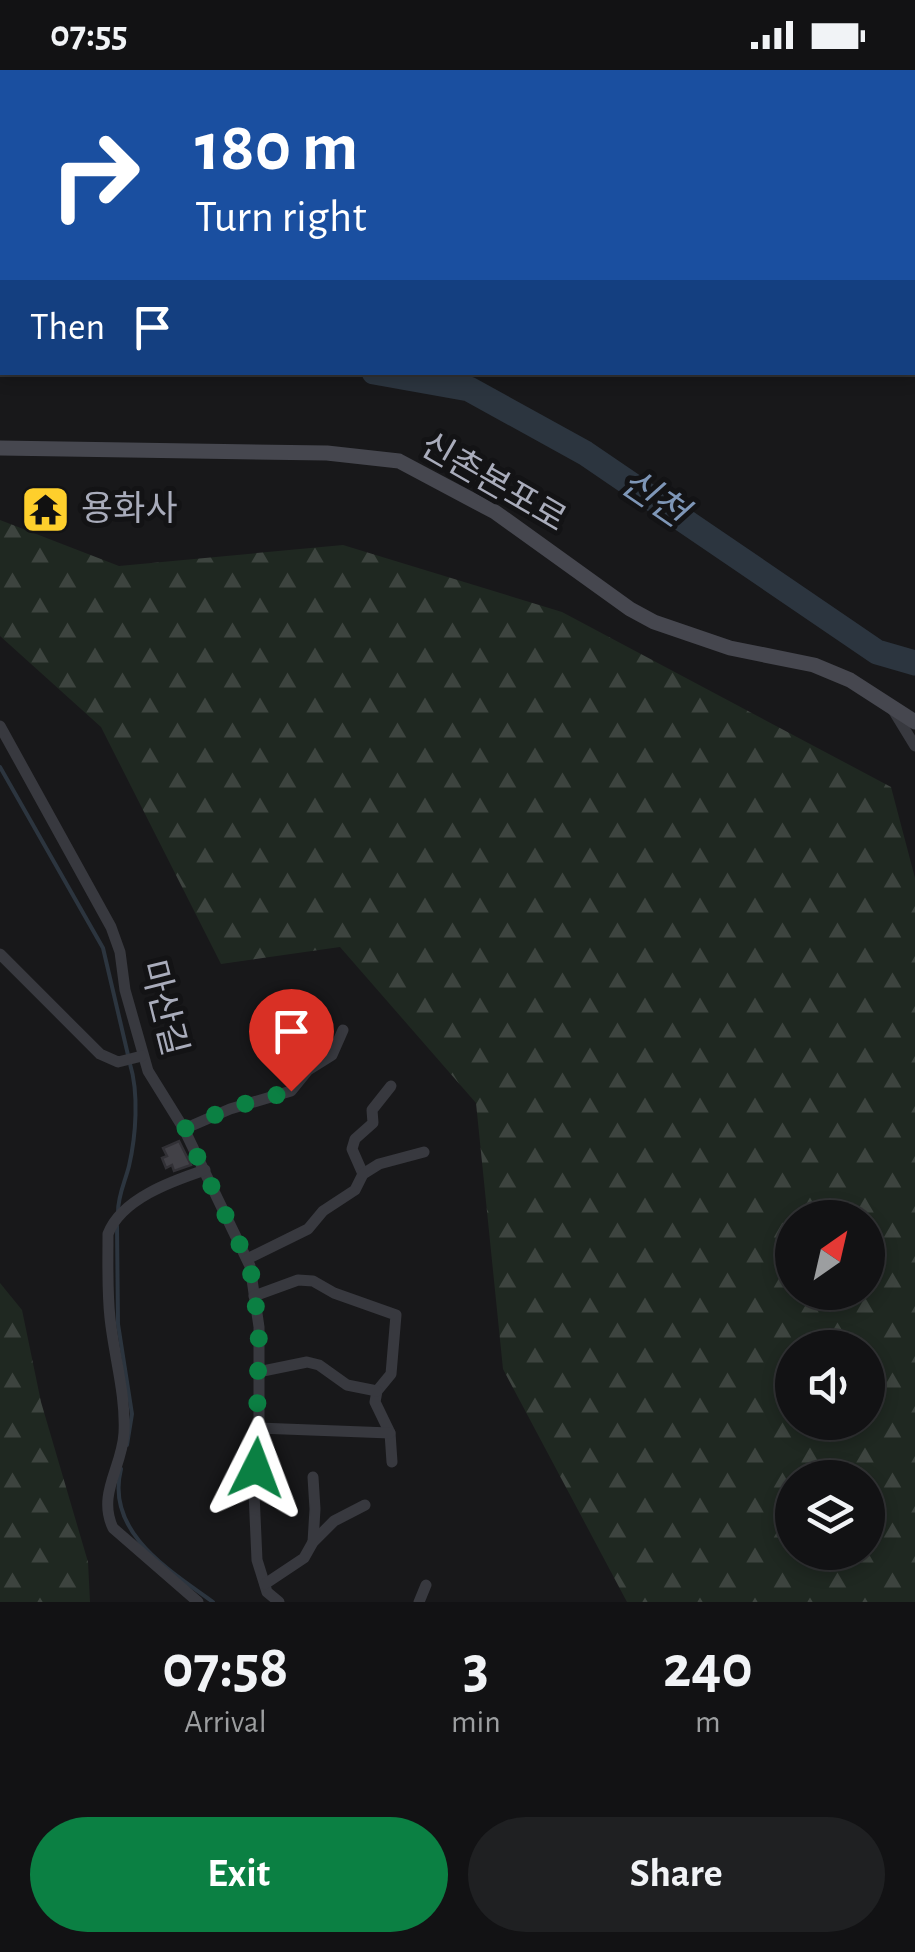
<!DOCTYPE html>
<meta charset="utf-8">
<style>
:root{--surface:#121214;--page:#1f2022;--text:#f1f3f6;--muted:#9c9ea0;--line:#313234;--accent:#0b8043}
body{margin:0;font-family:"Alegreya Sans","Noto Sans KR",sans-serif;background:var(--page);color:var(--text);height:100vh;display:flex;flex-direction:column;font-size:38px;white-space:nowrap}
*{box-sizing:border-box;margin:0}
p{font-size:32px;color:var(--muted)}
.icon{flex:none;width:55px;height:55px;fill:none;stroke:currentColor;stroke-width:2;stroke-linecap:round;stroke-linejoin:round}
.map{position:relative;height:1532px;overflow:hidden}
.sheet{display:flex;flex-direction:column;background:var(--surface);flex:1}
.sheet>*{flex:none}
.guide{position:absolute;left:0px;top:0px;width:915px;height:305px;box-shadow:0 5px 15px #0003,0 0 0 2px var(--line);background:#1a4fa0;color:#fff;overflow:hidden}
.needle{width:65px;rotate:34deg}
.fabs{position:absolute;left:775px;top:1130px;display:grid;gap:20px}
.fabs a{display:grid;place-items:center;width:110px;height:110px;border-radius:50%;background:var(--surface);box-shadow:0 5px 15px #0003,0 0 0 2px var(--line);font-size:50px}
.pin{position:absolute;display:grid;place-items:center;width:85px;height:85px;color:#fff;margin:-102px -42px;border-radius:50% 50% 50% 0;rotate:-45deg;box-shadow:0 0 10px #0007}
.pin .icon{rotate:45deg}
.me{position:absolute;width:110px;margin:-55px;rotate:3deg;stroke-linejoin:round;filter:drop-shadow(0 0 8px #0008)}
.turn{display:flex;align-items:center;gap:35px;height:210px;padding:0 30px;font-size:45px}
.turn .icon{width:130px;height:130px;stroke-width:2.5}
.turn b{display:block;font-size:70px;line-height:85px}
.then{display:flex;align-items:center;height:95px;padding:0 30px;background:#0003;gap:20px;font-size:38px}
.eta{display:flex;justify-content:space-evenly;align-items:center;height:170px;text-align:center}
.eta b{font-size:60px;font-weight:600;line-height:70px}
.action{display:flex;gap:20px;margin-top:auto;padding:20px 30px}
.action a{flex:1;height:115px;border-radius:60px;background:var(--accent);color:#fff;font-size:40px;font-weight:600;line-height:115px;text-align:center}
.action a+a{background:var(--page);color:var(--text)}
.status{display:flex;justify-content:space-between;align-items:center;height:70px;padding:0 50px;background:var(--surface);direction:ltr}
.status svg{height:28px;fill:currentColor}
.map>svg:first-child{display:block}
</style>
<div class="status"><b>07:55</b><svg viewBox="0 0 49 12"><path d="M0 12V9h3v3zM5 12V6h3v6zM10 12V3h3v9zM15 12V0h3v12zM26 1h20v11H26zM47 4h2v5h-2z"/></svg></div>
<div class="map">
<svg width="915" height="1532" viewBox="0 0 915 1532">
<defs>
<pattern id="forest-firs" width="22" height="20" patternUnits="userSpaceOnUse" patternTransform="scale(2.5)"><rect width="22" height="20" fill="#1f2821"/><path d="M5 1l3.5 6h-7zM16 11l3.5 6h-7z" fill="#3d443f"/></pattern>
</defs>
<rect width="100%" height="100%" fill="#18181a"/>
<!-- forest -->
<g fill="url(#forest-firs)" fill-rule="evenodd">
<path d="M 0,450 L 119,496 L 343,475 L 562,542 L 891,717 L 915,808 L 915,1532 L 627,1532 L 503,1299 L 476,1033 L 340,877 L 221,894 L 101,657 L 0,566 ZM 792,1148 L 868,1148 L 868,1222 L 792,1222 ZM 792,1278 L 868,1278 L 868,1352 L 792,1352 ZM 792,1408 L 868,1408 L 868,1482 L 792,1482 Z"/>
<polygon points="0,1213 22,1240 41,1332 88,1492 90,1532 0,1532"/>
</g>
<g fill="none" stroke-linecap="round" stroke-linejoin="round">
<!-- stream -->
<g stroke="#2c353f" stroke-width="4">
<polyline points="0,697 103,878 128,985"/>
<path d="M 118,1142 C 118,1125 125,1112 129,1096 C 136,1066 139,1023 130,994"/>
<polyline points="117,1156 118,1254 132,1344 127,1375"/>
<path d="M 121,1399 C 105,1462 169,1500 213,1532"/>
</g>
<!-- river -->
<g stroke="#2c353f" stroke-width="25">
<polyline points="0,267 2,267"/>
<polyline points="374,302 469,319 585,383 877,582 915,593"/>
</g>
</g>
<!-- building -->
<polygon fill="#424147" stroke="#323136" stroke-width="2.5" points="179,1071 191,1095 174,1101 172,1095 166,1098 162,1088 167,1086 163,1078"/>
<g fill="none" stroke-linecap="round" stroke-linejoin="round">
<!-- minor -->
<g stroke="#38393f" stroke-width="11">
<polyline points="0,112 2,112"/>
<polyline points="893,640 915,676"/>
<polyline points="0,656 111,857 120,882 125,920 148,1001 184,1059 250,1196 259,1257 259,1351 254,1423 257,1490 267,1522 279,1532"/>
<polyline points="0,884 100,984 118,992 142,986"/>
<polyline points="184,1059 230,1039 291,1021 308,1000 332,985 343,960"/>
<polyline points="363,1104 352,1079 355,1069 373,1053 372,1040 391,1016"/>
<polyline points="247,1189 308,1159 323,1141 355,1120 363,1104 379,1094 424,1082"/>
<polyline points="254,1226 298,1210 313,1211 334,1223 396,1245 391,1304 377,1321 375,1332 390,1363 392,1392"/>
<polyline points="258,1302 307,1292 319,1295 347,1315 377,1321"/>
<polyline points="258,1358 390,1363"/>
<polyline points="313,1407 315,1439 313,1472"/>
<polyline points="265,1514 304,1488 313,1472 334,1451 365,1435"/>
<path d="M 198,1532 L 113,1458 C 97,1424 122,1398 124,1363 C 126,1325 114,1286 110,1248 C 107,1221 108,1192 108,1164 C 121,1129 172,1111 205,1100"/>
<polyline points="419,1532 426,1515"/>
</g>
<!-- secondary -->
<polyline stroke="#46474f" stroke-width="15" points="0,378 327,383 399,391 495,442 630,539 654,552 730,578 814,595 850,610 915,652"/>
<!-- trunk -->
<g stroke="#5c5e68" stroke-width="18">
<polyline points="695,0 700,2"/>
<polyline points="732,0 737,2"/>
<polyline points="912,90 915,92"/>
<polyline points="912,115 915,116"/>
</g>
</g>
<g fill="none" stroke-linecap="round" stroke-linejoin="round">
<!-- route -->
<polyline stroke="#0b8043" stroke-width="18" stroke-dasharray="0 32.4" points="256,1398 259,1258 250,1196 184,1059 230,1038 291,1021"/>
</g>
<!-- icons -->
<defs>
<symbol id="temple-square" viewBox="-11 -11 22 22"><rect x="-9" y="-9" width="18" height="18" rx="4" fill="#fecf2c" stroke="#131315"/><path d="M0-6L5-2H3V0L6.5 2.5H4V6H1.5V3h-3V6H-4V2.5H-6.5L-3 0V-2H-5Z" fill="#111"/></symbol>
</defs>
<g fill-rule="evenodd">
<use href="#temple-square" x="18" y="412" width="55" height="55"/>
</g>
<g text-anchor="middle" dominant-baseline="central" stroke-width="10" stroke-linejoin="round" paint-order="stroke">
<!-- street labels -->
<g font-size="35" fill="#a9acbb" stroke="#131315">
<text transform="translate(493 413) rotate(30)">신촌본포로</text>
<text transform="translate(163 938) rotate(76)">마산길</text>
</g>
<!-- poi labels -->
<g font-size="35" fill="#a9acbb" stroke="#131315" text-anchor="start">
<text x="81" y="439">용화사</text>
</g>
<!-- water labels -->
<g font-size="38" font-style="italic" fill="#7e96b7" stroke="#131315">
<text transform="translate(653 429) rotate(34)">신천</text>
</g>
</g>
</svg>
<div class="fabs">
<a><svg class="needle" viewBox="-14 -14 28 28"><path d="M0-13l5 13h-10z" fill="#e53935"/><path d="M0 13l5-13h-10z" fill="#9c9ea0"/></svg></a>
<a><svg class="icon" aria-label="sound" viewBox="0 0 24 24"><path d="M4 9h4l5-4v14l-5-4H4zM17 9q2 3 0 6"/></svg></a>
<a><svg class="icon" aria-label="layers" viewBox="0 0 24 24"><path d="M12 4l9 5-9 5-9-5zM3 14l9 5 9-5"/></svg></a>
</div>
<div class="pin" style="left:291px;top:1021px;background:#d93025"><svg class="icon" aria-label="arrive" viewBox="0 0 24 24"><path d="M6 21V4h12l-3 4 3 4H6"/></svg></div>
<svg class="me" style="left:256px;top:1398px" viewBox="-20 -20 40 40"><path d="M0-17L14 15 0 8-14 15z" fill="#0b8043" stroke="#fff" stroke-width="4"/></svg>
<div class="guide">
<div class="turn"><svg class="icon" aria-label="right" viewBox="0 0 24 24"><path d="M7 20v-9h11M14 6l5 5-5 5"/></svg><div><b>180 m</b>Turn right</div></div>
<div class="then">Then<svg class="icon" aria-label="arrive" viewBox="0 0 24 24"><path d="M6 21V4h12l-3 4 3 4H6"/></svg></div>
</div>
</div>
<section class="sheet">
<div class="eta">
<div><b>07:58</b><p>Arrival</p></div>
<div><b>3</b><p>min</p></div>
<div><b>240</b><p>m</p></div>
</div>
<div class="action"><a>Exit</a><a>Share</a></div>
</section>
